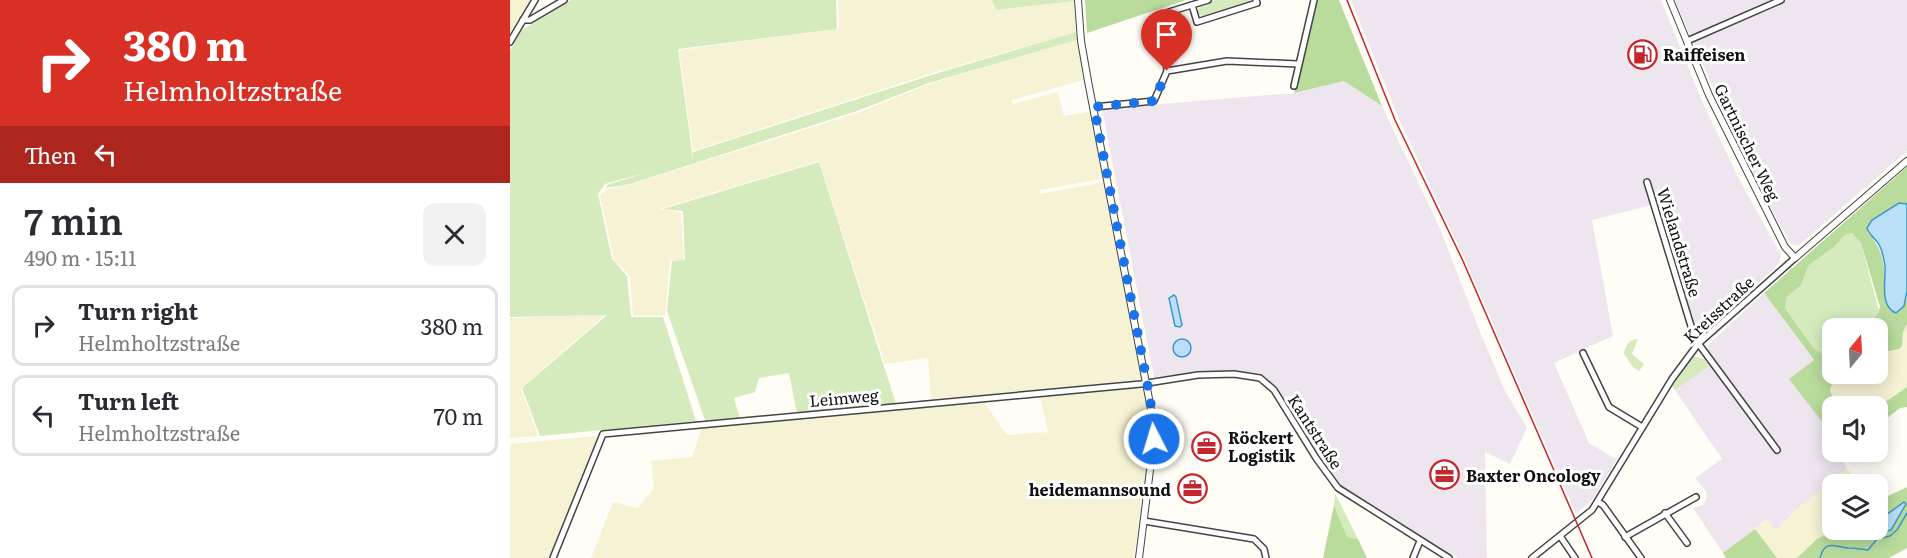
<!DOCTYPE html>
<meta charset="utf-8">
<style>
:root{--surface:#fff;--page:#f2f2f3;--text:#2b2b33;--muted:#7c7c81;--line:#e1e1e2}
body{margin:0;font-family:Literata,serif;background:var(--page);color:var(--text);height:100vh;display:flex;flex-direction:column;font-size:22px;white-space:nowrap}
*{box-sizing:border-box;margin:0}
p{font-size:20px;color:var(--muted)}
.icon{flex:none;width:33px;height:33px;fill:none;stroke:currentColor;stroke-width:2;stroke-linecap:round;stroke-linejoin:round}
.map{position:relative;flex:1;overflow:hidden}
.panel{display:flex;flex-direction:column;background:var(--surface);width:510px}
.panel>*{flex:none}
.guide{background:#d93025;color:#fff;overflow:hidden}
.needle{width:39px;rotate:18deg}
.tools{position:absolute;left:1312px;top:318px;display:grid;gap:12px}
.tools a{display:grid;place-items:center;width:66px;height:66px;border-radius:12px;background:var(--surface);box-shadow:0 3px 15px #0003;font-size:30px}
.pin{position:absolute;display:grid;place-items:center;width:51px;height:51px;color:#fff;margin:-62px -26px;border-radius:50% 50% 50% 0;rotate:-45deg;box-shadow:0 0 6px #0007}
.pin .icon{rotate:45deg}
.me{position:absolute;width:66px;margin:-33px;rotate:355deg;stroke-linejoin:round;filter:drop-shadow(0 0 4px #0008)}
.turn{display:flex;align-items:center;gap:21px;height:126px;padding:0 24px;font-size:27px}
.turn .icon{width:78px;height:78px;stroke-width:2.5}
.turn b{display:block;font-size:42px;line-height:51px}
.then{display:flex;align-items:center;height:57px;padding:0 24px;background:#0003;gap:12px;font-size:22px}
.round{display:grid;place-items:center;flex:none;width:63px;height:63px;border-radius:12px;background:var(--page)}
.overview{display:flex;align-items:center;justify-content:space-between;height:102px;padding:0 24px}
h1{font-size:36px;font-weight:600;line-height:45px}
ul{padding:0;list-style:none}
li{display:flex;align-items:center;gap:18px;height:81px;margin:0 12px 9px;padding:0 12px;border:3px solid var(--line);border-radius:12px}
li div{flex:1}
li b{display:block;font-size:22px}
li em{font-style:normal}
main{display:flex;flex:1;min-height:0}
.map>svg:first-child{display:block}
</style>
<main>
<section class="panel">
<div class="guide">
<div class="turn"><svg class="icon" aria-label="right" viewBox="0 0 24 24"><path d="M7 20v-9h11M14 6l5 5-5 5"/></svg><div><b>380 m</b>Helmholtzstraße</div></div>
<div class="then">Then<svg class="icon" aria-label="left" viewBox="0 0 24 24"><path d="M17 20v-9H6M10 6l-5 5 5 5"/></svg></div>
</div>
<div class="overview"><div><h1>7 min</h1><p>490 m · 15:11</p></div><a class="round"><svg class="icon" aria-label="close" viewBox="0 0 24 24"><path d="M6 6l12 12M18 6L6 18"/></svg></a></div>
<ul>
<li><svg class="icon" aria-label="right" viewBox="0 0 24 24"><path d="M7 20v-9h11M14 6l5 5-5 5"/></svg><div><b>Turn right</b><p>Helmholtzstraße</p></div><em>380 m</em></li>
<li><svg class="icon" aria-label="left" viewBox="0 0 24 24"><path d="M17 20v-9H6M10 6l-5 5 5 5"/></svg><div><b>Turn left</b><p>Helmholtzstraße</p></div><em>70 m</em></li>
</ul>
</section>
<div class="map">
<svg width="1397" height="558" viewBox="0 0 1397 558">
<rect width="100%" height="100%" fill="#fffdf5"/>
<!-- industrial -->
<g fill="#eee6ef">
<polygon points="841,0 1151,0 1192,101 1229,179 1271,255 1269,264 1181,344 1142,205 1082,220 1103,336 1044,363 1079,443 1104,458 1108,457 1083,499 1066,514 955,260 889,119"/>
<polygon points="1165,0 1397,0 1397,151 1288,246 1281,244 1236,164"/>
<polygon points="834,81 872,106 931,231 968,327 995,391 1017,428 1000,464 975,452 977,558 948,558 827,484 765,386 750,373 723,371 644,377 592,109 784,93"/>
<polygon points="1254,293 1304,361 1280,379 1323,436 1323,452 1333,452 1329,455 1337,468 1286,510 1266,531 1256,520 1213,553 1183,508 1193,505 1197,497 1196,491 1185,478 1212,459 1165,390 1205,361 1198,350 1198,345"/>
</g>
<!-- farmland -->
<g fill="#f6f3d4">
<polygon points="0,0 21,0 0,35"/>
<polygon points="328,0 482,0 486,10 564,1 566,32 426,72 183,151 169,50 329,29"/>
<polygon points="567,40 574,80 501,100 503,104 548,92 554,116 582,111 595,178 530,190 530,194 595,182 633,379 528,390 421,399 418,358 375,364 309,161 149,209 171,212 174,260 160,260 155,316 123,316 120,276 104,260 90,195 97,189 122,184 347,113 419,84"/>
<polygon points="95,315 11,388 28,436 0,438 0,318"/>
<polygon points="1397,324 1397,387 1368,407 1325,406 1320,389 1327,374 1368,374 1368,353 1389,349 1392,346 1393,332"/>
<polygon points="629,386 634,388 641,431 624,558 81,558 103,502 128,508 144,488 141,461 182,457 192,427 474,402 497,435 538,432 530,396"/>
<polygon points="88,436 40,558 0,558 0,444"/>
<polygon points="1337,468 1347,484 1323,484 1323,530 1307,539 1287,558 1267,558 1245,529 1257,520 1266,530 1286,510"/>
</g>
<!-- green -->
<g fill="#d5ebbd">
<polygon points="61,0 326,0 327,29 168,49 183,159 183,152 431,72 566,32 567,40 419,83 347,111 120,184 96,188 97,185 138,172 95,184 88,194 102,259 117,276 121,317 153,317 186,421 30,436 12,388 97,315 0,317 0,50 12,30"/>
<polygon points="482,0 564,0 564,1 486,10"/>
<polygon points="705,0 742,0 740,2 692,16 687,13 690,5"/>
<polygon points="309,162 386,404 287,413 279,373 249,378 245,392 224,398 230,419 196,423 157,311 162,261 175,260 173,211 153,209"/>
<polygon points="1342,233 1351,243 1369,311 1356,328 1323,328 1323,358 1305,350 1275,308 1277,297 1291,285 1299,265 1324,247 1335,235"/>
<path d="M 1128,339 L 1122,354 L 1134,364 L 1129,371 L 1123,367 L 1114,354 C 1115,345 1119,340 1128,339 Z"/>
<polygon points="1184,356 1194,359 1199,366 1165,390 1162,386"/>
<polygon points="825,493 848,539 837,537 824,505"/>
</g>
<!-- forest -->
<g fill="#b9dc9c">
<polygon points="575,0 676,0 577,33"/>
<polygon points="808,0 829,0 872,106 834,81 784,93"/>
<path d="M 1397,167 L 1397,204 L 1393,203 L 1362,220 L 1357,232 C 1381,256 1371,278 1379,307 L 1395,299 L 1397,291 L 1397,324 L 1393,332 L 1392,346 L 1389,349 L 1368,353 L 1368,328 L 1356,328 L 1368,313 L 1370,307 L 1351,243 L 1342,233 L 1335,235 L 1324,247 L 1299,265 L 1291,285 L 1277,297 L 1275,308 L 1305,350 L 1323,358 L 1323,374 L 1327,374 L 1320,389 L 1325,406 L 1323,406 L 1323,436 L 1279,379 L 1304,360 L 1254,293 Z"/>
<polygon points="1397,387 1397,407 1390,408 1368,425 1368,407"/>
<polygon points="1397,487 1397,548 1379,558 1287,558 1307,539 1323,530 1368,530 1368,501"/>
<polygon points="824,505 837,537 848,539 857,558 813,558"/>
<polygon points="1245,529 1267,558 1216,558 1213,553"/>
</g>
<!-- water -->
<g fill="#b9e0f7" stroke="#3f96cf" stroke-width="1.5">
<path d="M 1389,203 L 1397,204 L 1397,291 L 1394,306 L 1386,313 C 1369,307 1376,279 1375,266 C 1374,259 1372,249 1368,243 C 1364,237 1359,235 1357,228 L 1362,220 Z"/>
<polygon points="664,295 666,297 672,325 670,327 665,326 659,298"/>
<circle cx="672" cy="348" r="9"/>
<polygon points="1394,502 1396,504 1381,530 1373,532 1371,528 1376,515"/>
</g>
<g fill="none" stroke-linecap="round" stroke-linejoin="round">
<!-- stream -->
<path stroke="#3f96cf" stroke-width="1.5" d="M 1310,558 C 1315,539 1324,547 1338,548 C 1345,548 1350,549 1358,550 L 1367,539 L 1380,536 L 1387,530 L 1397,513"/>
<defs>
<g id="minor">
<polyline points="682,5 687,22 747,3 746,0"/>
<polyline points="13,20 20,20 54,0"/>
<polyline points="1177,41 1271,0"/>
<polyline points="0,42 25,0"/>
<polyline points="657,71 653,20 659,12 698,0"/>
<polyline points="784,86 804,0"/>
<polyline points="584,107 644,101 657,71 717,61 788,64"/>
<polyline points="1137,182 1185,339 1267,450"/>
<polyline points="1073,353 1099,407 1132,427"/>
<polyline points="1088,502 1093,505 1131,558"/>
<polyline points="1155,513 1177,543"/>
<polyline points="634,521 744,539 754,549 756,558"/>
<polyline points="1050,536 1065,558"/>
<polyline points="1115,537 1186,497"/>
<polyline points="43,558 93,434 631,384 688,375 724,374 750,378 764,390 806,458 828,488 939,558"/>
<polyline points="903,558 910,541"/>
<polyline points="1022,558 1082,510 1162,379 1188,344 1285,258"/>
</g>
<g id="tertiary">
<polyline points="568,0 571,41 578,81 645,430 629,558"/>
<polyline points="1160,0 1199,95 1275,247 1285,258 1397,161"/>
</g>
</defs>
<!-- minor casing -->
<use href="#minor" stroke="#444" stroke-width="8"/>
<!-- tertiary casing -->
<use href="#tertiary" stroke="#444" stroke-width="8"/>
<!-- minor -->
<use href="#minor" stroke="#fff" stroke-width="5"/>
<!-- tertiary -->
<use href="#tertiary" stroke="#fff" stroke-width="6"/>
<!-- rail -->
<polyline stroke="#c4262e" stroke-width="1.5" points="837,0 885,120 953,261 1082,558"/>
</g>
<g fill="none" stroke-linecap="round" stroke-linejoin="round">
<!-- route -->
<polyline stroke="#1a73e8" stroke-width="10" stroke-dasharray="0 18" points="644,439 645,430 637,382 584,107 644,101 657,71"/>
</g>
<!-- icons -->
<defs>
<symbol id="fuel-ring" viewBox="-11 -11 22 22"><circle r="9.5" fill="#fff" stroke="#c4262e" stroke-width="1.5"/><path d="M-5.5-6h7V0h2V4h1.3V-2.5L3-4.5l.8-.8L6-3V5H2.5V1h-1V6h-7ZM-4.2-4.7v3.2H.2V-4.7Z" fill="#c4262e"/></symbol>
<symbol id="office-ring" viewBox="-11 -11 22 22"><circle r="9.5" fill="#fff" stroke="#c4262e" stroke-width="1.5"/><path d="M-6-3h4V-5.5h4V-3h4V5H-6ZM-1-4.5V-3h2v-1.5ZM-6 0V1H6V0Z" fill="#c4262e"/></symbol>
</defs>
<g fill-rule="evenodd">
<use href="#fuel-ring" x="1116" y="38" width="33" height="33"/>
<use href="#office-ring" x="680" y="430" width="33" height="33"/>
<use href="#office-ring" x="918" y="458" width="33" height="33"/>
<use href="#office-ring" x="666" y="472" width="33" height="33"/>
</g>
<g text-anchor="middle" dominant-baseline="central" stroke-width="6" stroke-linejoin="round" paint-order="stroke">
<!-- poi labels -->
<g font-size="16" font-weight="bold" fill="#111" stroke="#fff" text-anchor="start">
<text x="1153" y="54">Raiffeisen</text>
<text x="718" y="437">Röckert<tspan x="718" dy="18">Logistik</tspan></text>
<text x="956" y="475">Baxter Oncology</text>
<text x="661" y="489" text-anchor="end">heidemannsound</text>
</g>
<!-- street labels -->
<g font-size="16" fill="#111" stroke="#fff">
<text transform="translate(1238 142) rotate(64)">Gartnischer Weg</text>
<text transform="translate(1170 242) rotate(73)">Wielandstraße</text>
<text transform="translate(1208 309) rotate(-43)">Kreisstraße</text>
<text transform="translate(334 397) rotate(-5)">Leimweg</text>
<text transform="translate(806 431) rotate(57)">Kantstraße</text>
</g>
</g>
</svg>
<div class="tools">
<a><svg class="needle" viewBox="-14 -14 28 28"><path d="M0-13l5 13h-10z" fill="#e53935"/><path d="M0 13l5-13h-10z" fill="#7c7c81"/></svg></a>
<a><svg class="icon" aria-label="sound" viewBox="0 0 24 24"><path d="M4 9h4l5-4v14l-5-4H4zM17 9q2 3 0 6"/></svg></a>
<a><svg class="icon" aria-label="layers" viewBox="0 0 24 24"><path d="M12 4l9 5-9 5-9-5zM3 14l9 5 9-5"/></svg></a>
</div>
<div class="pin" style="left:657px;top:71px;background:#d93025"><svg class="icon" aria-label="arrive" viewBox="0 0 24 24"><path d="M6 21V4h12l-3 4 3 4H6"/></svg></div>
<svg class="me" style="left:644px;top:439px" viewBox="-20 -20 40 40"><circle r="17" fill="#1a73e8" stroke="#fff" stroke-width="3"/><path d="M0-11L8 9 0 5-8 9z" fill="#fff"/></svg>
</div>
</main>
